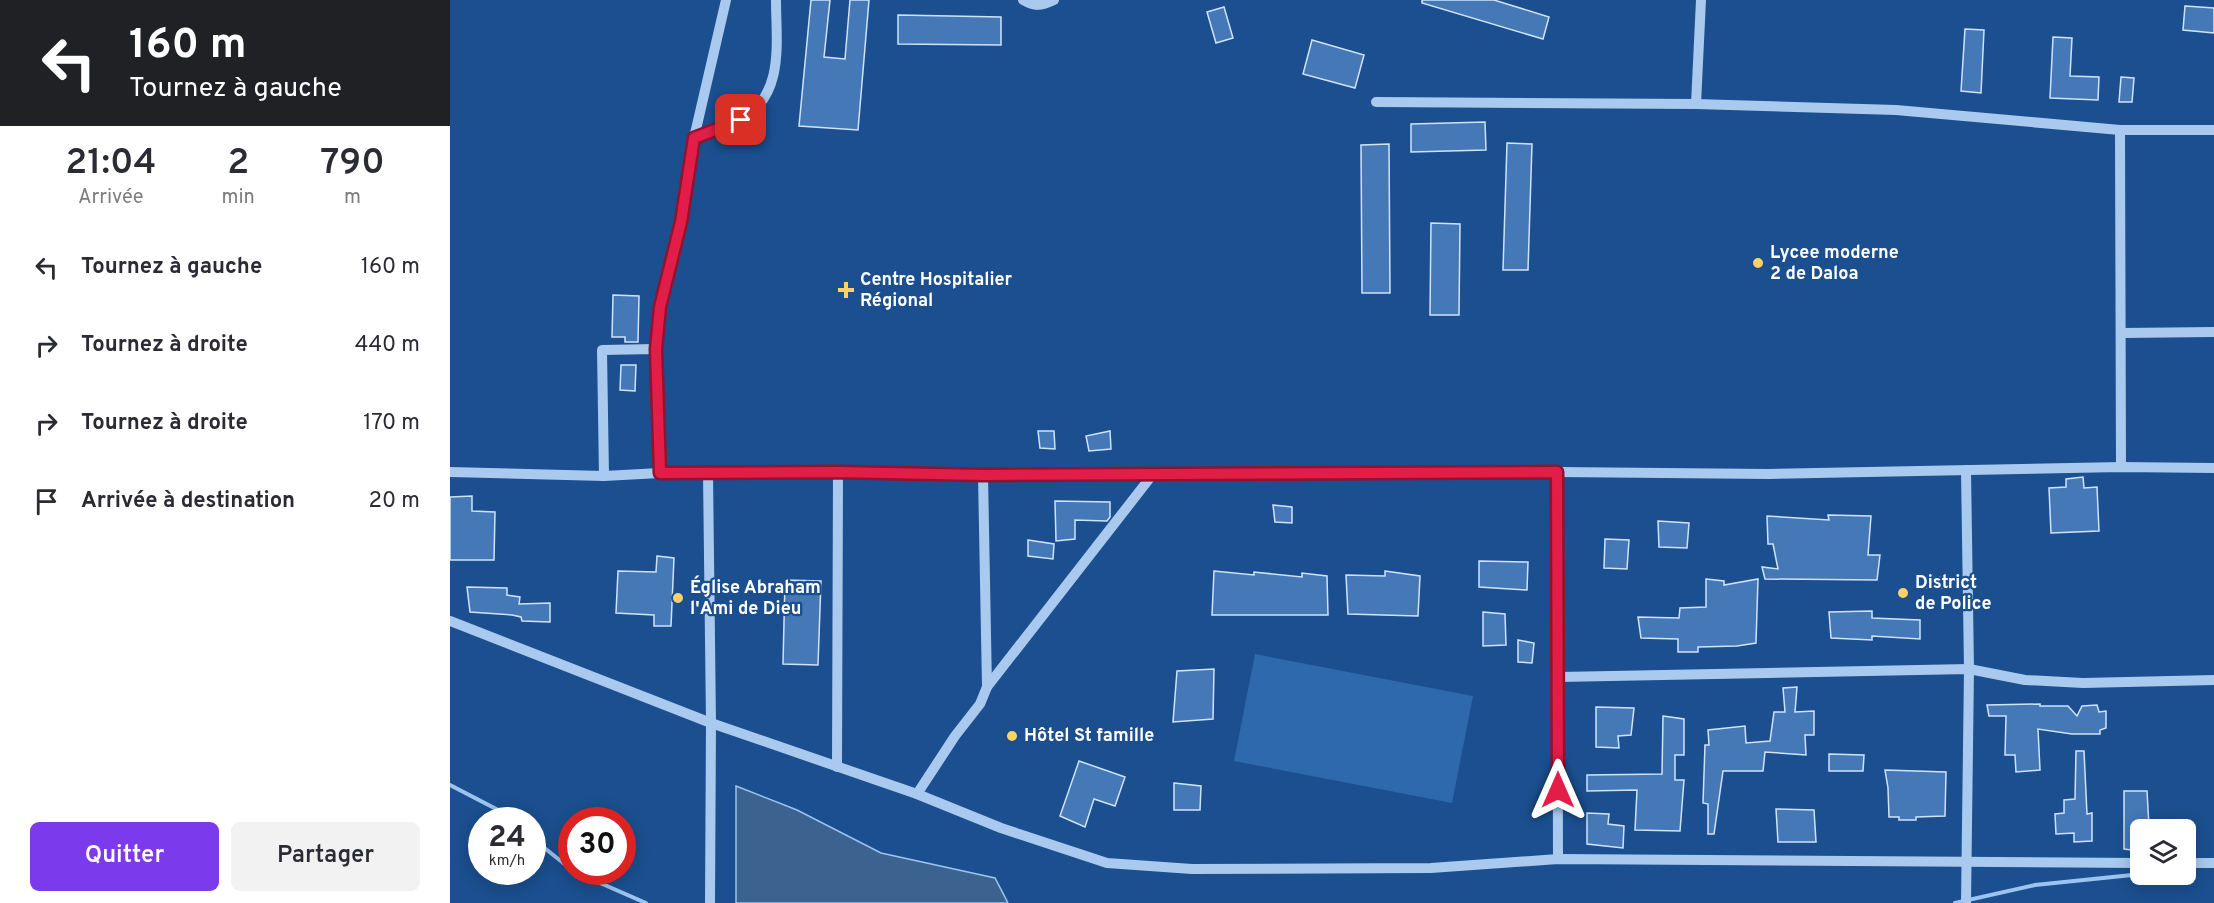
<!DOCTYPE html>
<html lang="fr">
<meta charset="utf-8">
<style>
:root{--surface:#fff;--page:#f2f2f3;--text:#2b2b33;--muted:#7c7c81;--accent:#7c3aed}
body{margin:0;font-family:Overpass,sans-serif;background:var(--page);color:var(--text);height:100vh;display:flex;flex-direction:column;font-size:22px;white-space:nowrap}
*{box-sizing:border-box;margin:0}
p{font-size:20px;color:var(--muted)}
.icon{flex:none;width:33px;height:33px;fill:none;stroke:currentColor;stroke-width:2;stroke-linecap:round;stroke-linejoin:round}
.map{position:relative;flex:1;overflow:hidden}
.sheet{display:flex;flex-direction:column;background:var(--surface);width:450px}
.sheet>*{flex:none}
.top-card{background:#202124;color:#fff;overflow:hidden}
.tools{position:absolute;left:1680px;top:819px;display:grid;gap:12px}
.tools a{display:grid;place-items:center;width:66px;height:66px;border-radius:9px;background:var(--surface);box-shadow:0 3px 15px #0003;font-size:30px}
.speed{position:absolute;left:18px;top:807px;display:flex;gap:12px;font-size:30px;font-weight:700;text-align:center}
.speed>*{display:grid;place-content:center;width:78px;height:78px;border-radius:50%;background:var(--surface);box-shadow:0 3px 15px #0003;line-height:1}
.speed small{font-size:15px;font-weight:400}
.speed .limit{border:9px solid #d22;background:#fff;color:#111}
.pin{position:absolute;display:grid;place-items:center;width:51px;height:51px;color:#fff;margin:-26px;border-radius:12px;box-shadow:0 3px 9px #0006}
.me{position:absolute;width:66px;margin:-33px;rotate:0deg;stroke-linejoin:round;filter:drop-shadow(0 0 4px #0008)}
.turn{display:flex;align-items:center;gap:21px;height:126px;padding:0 30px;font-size:27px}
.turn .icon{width:78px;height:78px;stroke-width:2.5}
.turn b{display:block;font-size:42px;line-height:51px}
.eta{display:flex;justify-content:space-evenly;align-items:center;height:102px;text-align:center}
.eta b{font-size:36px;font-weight:600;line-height:42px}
.action{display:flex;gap:12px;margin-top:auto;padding:12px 30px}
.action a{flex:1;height:69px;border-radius:9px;background:var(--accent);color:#fff;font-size:24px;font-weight:600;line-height:69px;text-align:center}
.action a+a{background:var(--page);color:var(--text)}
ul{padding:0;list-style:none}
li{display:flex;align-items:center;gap:18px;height:78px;padding:0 30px}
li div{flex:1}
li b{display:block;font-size:22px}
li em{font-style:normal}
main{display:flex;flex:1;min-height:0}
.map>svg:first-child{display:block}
</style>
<main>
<section class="sheet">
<div class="top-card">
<div class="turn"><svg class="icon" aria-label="left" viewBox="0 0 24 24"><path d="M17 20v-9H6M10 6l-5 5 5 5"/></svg><div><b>160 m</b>Tournez à gauche</div></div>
</div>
<div class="eta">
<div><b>21:04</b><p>Arrivée</p></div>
<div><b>2</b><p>min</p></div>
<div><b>790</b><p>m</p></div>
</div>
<ul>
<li><svg class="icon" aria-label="left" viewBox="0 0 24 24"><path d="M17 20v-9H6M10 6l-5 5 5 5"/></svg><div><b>Tournez à gauche</b></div><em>160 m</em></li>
<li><svg class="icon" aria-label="right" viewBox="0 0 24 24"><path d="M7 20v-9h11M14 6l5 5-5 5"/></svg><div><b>Tournez à droite</b></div><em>440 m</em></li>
<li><svg class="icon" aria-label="right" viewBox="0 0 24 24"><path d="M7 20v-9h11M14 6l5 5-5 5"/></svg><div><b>Tournez à droite</b></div><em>170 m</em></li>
<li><svg class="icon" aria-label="arrive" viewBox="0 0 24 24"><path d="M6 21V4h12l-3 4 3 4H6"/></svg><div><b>Arrivée à destination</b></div><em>20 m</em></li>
</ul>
<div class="action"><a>Quitter</a><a>Partager</a></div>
</section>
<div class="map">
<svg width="1764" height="903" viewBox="0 0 1764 903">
<rect width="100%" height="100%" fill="#1b4f8f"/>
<!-- green -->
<polygon fill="#2e69ad" points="805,654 1023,696 1002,803 784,761"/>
<!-- water -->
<polygon fill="#3c6290" stroke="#9cc4f0" stroke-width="1.5" points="286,786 347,810 431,853 545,878 558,903 286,903"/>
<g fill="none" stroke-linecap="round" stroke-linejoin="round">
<!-- stream -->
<g stroke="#9cc4f0" stroke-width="4">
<polyline points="0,785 52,812 62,820"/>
<polyline points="82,838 122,870"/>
<polyline points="125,872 196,903"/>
<polyline points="1505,903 1585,885 1692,874"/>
</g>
</g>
<!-- building -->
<g fill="#4478b7" stroke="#cfe3fa" stroke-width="1.5">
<polygon points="361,0 380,0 374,57 395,59 400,0 419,0 408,130 349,126"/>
<polygon points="972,0 1044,0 1099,17 1093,39 972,3"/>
<polygon points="1735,6 1764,8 1764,33 1733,30"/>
<polygon points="774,7 783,38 766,43 757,12"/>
<polygon points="448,15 551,17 551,45 448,44"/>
<polygon points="1515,29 1534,30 1531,93 1511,91"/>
<polygon points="1603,37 1622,38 1620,76 1649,77 1648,100 1600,98"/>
<polygon points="862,40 914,55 905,88 853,74"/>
<polygon points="1671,77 1684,78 1682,102 1669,102"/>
<polygon points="1035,122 1036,150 961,152 961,124"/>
<polygon points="1057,143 1082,144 1078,270 1053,270"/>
<polygon points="939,144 940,293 912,293 911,145"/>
<polygon points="981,223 1010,224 1009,315 980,315"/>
<polygon points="163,295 189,296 188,342 175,342 175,337 162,337"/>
<polygon points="171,365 186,365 185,391 170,390"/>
<polygon points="588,431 604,431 605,449 590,448"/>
<polygon points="660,431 661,449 639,451 636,436"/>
<polygon points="1633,477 1634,488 1647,487 1649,531 1601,533 1599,488 1616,487 1616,479"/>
<polygon points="22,496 22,511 45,512 44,560 0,560 0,497"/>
<polygon points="605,501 660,502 660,517 657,521 625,520 625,539 606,541"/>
<polygon points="823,505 842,507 842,523 825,522"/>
<polygon points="1378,515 1421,516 1418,555 1430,555 1427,580 1315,579 1312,567 1328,569 1323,544 1318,544 1317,516 1379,520"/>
<polygon points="1208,521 1239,523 1237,548 1209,547"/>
<polygon points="1155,539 1179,540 1177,569 1154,568"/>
<polygon points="578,540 604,544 603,559 578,556"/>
<polygon points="207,556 224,558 221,626 204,626 204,615 166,613 168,571 206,572"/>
<polygon points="1029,561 1078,562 1077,590 1029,587"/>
<polygon points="764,571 804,575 804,572 852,577 852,573 877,576 878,615 762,615"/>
<polygon points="935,571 970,576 968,616 898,614 896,575 935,576"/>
<polygon points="1494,577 1494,588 1477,588 1476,578"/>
<polygon points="1256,579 1274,581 1274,585 1308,579 1306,643 1287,646 1248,647 1248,652 1228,652 1228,639 1191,638 1188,617 1229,618 1230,608 1256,607"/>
<polygon points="335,580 371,581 368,665 333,664"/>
<polygon points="17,587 57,588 57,595 70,597 69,604 100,603 100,622 72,621 71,617 62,615 20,612"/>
<polygon points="1422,611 1422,618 1470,620 1470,639 1422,636 1422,640 1381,638 1379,612"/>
<polygon points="1033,612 1055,614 1056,645 1033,646"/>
<polygon points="1068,640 1084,643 1082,663 1068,662"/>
<polygon points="764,669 763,719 723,722 727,671"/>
<polygon points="1347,687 1345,712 1364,711 1364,735 1355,735 1356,755 1315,752 1313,771 1273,771 1264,834 1258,834 1258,804 1253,803 1255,745 1259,745 1258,730 1295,726 1296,743 1320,741 1324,712 1335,712 1333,688"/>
<polygon points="1590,704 1590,706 1618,706 1627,716 1632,706 1647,705 1649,712 1656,711 1656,728 1650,730 1650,734 1622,734 1588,729 1590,770 1566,772 1565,755 1555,755 1556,716 1539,716 1537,705"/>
<polygon points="1146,707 1184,708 1181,735 1168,736 1169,748 1146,747"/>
<polygon points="1213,716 1234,719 1234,755 1225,755 1225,780 1234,780 1230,831 1185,830 1187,790 1137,791 1137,775 1212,774"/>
<polygon points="1626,751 1634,751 1637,814 1642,813 1642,841 1624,842 1624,833 1606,834 1605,814 1614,813 1614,800 1625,799"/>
<polygon points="1379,754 1414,755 1413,771 1379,771"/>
<polygon points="629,761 675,777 665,806 644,799 635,827 610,816"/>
<polygon points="1435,770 1496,772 1495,816 1466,817 1466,820 1449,820 1449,817 1439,817 1438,788"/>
<polygon points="724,783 751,786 750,810 724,810"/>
<polygon points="1674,791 1697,791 1699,826 1684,826 1681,850 1674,849"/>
<polygon points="1326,809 1364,810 1366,842 1328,842"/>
<polygon points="1137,813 1159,814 1158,824 1174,826 1173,848 1137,844"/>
</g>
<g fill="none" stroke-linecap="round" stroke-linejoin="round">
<!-- minor -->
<g stroke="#a9c9ee" stroke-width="10">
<path d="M 573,0 C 585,7 591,6 604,0"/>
<polyline points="926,102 1246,104 1446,110 1670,130 1764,130"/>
<polyline points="1246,104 1251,0"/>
<polyline points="1670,130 1671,467"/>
<path d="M 244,138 C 259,132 278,128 292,119 C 335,94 326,42 326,0"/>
<polyline points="1672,333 1764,332"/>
<polyline points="206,349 210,307 231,222 244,138 276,0"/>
<polyline points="0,472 154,476 210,473 388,472 533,475 1107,472 1319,474 1671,467 1764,468"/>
<polyline points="1107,472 1108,859"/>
<polyline points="258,473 261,723 260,903"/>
<polyline points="533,475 537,687"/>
<polyline points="154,476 152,350 206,349 210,473"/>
<polyline points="0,621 261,723 467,794 551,828 657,863 742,869 981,868 1108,859 1690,863"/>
<polyline points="1109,677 1519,669 1575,680 1633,683 1764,680"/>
<polyline points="387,767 388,472"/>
<polyline points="467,794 505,736 530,704 537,687 703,474"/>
<polyline points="1736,863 1764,863"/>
<polyline points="1516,903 1519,669 1516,470"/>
</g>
</g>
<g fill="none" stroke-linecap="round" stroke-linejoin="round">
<defs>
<polyline id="route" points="291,120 244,138 231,222 210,307 206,349 210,473 388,472 533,475 1107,472 1108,790"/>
</defs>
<!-- route casing -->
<use href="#route" stroke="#92132f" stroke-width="15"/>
<!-- route -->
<use href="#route" stroke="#e11d48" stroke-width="10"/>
</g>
<!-- markers -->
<g fill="#ffd166" stroke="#1b4f8f" stroke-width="2">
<circle cx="1308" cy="263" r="6"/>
<path d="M393 281h6v6h6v6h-6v6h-6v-6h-6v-6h6z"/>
<circle cx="1453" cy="593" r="6"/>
<circle cx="228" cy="598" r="6"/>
<circle cx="562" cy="736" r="6"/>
</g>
<g text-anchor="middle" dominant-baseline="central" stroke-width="4.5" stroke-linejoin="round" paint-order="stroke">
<!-- poi labels -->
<g font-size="18" font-weight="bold" fill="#fff" stroke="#1b4f8f" text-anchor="start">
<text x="1320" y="253">Lycee moderne<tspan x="1320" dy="21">2 de Daloa</tspan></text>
<text x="410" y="280">Centre Hospitalier<tspan x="410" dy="21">Régional</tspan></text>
<text x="1465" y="583">District<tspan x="1465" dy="21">de Police</tspan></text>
<text x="240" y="588">Église Abraham<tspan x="240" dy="21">l'Ami de Dieu</tspan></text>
<text x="574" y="736">Hôtel St famille</text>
</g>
</g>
</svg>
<div class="tools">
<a><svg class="icon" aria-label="layers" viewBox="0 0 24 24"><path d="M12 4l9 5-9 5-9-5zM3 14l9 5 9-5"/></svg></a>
</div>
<div class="speed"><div>24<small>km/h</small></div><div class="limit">30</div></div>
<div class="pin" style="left:291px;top:120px;background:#d93025"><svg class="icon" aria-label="arrive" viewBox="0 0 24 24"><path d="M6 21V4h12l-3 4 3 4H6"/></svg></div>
<svg class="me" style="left:1108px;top:790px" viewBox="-20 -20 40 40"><path d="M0-17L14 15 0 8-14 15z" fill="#e11d48" stroke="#fff" stroke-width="4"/></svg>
</div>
</main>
